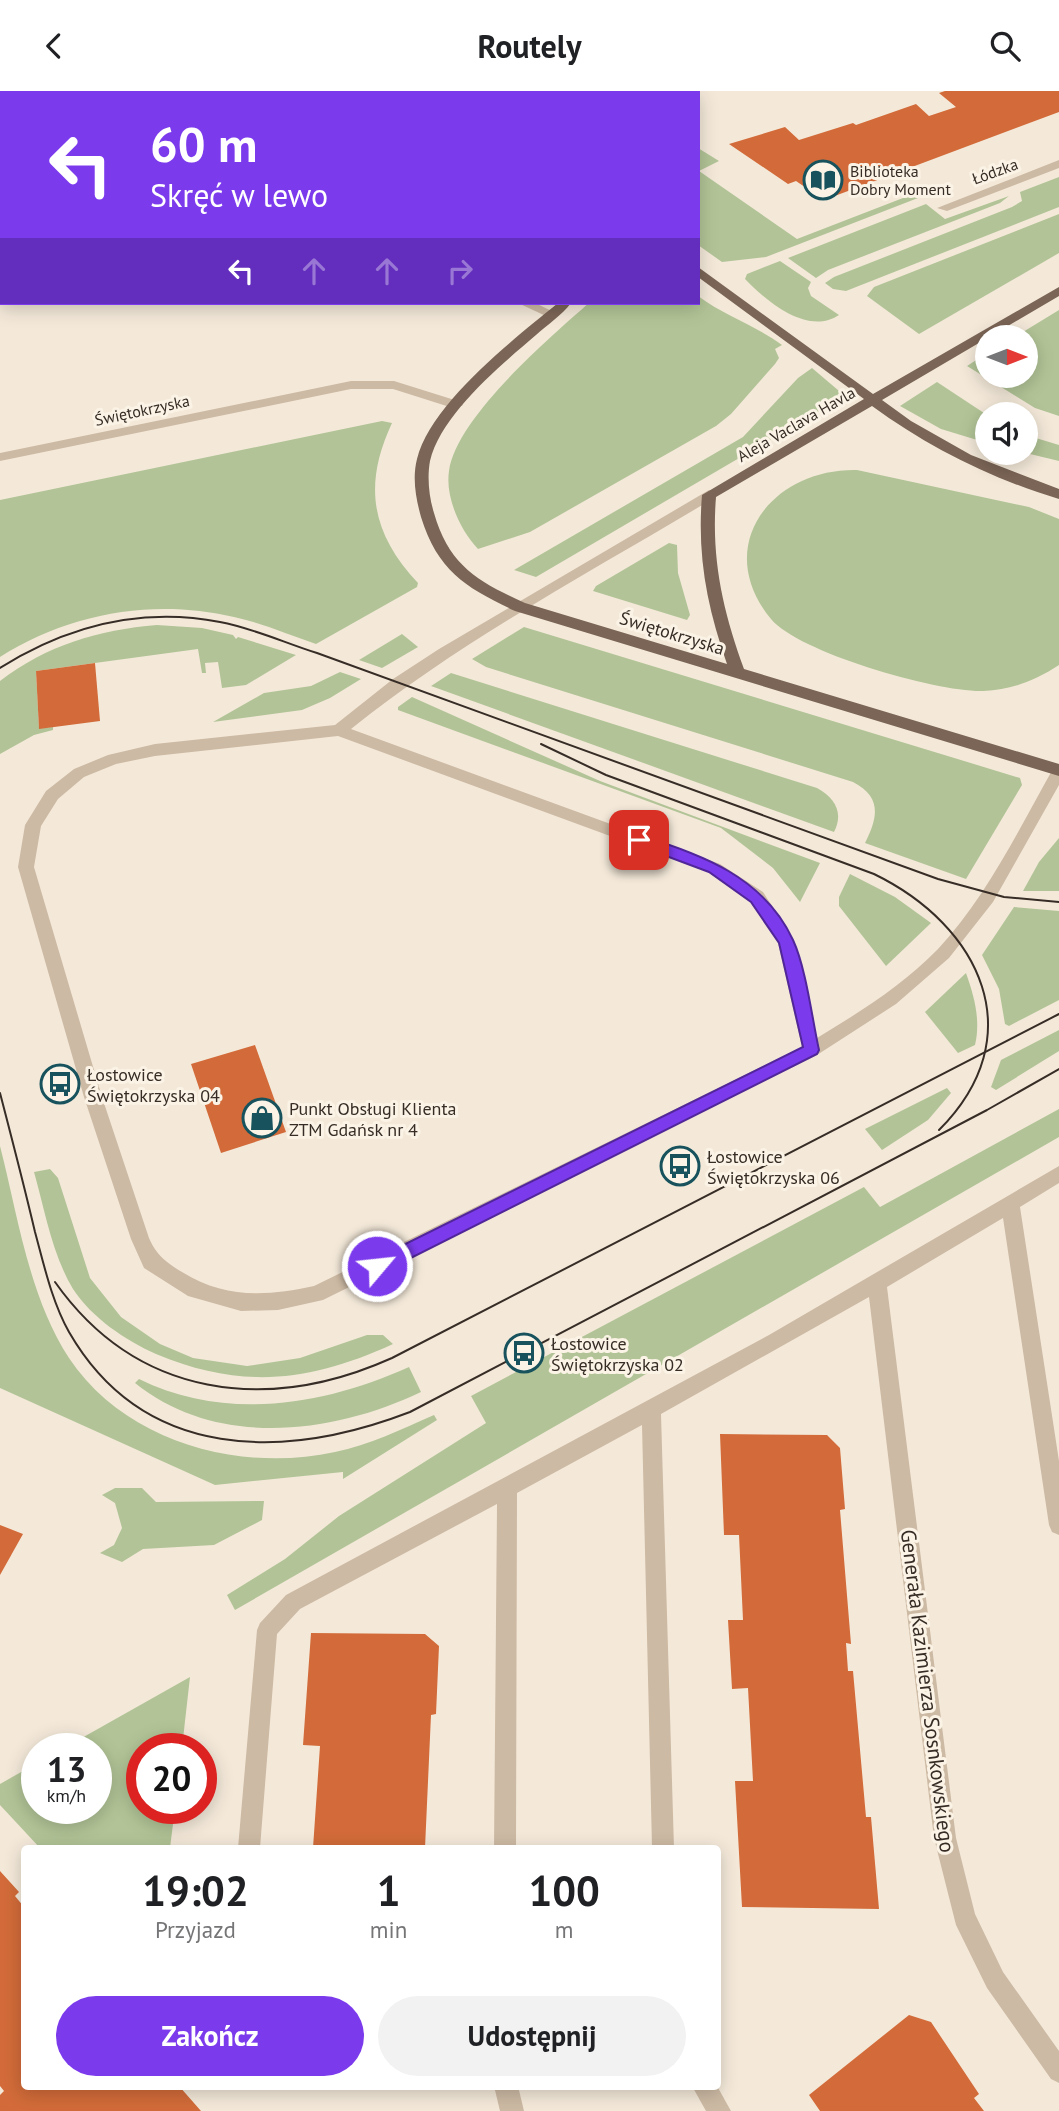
<!DOCTYPE html>
<html lang="pl">
<meta charset="utf-8">
<style>
:root{--surface:#fff;--page:#f2f2f2;--text:#202124;--muted:#757577;--accent:#7c3aed}
body{margin:0;font-family:"PT Sans",sans-serif;background:var(--page);color:var(--text);height:100vh;display:flex;flex-direction:column;font-size:26px;white-space:nowrap}
*{box-sizing:border-box;margin:0}
p{font-size:23px;color:var(--muted)}
.icon{flex:none;width:38px;height:38px;fill:none;stroke:currentColor;stroke-width:2;stroke-linecap:round;stroke-linejoin:round}
.map{position:relative;flex:1;overflow:hidden}
.panel{position:absolute;left:21px;top:1754px;width:700px;height:245px;display:flex;flex-direction:column;background:var(--surface);border-radius:7px;box-shadow:0 4px 18px #0003}
.panel>*{flex:none}
.top-card{position:absolute;left:0px;top:0px;width:700px;height:214px;box-shadow:0 4px 18px #0003;background:#7c3aed;color:#fff;overflow:hidden}
.needle{width:46px;rotate:90deg}
.tools{position:absolute;left:975px;top:234px;display:grid;gap:14px}
.tools a{display:grid;place-items:center;width:63px;height:63px;border-radius:50%;background:var(--surface);box-shadow:0 4px 18px #0003;font-size:35px}
.speed{position:absolute;left:21px;top:1642px;display:flex;gap:14px;font-size:35px;font-weight:700;text-align:center}
.speed>*{display:grid;place-content:center;width:91px;height:91px;border-radius:50%;background:var(--surface);box-shadow:0 4px 18px #0003;line-height:1}
.speed small{font-size:18px;font-weight:400}
.speed .limit{border:10px solid #d22;background:#fff;color:#111}
.pin{position:absolute;display:grid;place-items:center;width:60px;height:60px;color:#fff;margin:-30px;border-radius:14px;box-shadow:0 4px 10px #0006}
.me{position:absolute;width:77px;margin:-38px;rotate:62deg;stroke-linejoin:round;filter:drop-shadow(0 0 5px #0008)}
.turn{display:flex;align-items:center;gap:24px;height:147px;padding:0 35px;font-size:32px}
.turn .icon{width:91px;height:91px;stroke-width:2.5}
.turn b{display:block;font-size:49px;line-height:60px}
.lanes{display:flex;align-items:center;height:66px;padding:0 35px;background:#0003;justify-content:center;gap:35px;direction:ltr}
.lanes .off{opacity:.35}
.eta{display:flex;justify-content:space-evenly;align-items:center;height:119px;text-align:center}
.eta b{font-size:42px;font-weight:700;line-height:49px}
.primary-button{display:flex;gap:14px;margin-top:auto;padding:14px 35px}
.primary-button a{flex:1;height:80px;border-radius:42px;background:var(--accent);color:#fff;font-size:28px;font-weight:700;line-height:80px;text-align:center}
.primary-button a+a{background:var(--page);color:var(--text)}
header{display:flex;justify-content:space-between;align-items:center;height:91px;padding:0 35px;background:var(--surface);font-size:32px;font-weight:700}
.map>svg:first-child{display:block}
</style>
<header><svg class="icon" aria-label="back" viewBox="0 0 24 24"><path d="M15 5l-7 7 7 7"/></svg>Routely<svg class="icon" aria-label="search" viewBox="0 0 24 24"><circle cx="10" cy="10" r="6"/><path d="M15 15l6 6"/></svg></header>
<div class="map">
<svg width="1059" height="2020" viewBox="0 0 1059 2020">
<rect width="100%" height="100%" fill="#f4e9d9"/>
<!-- green -->
<g fill="#b2c497">
<polygon points="698,57 719,70 699,80 797,148 934,95 936,100 766,166 722,171 698,154"/>
<polygon points="1059,86 1059,116 846,200 833,198 825,192 834,186 1012,116 1022,110 1020,101"/>
<polygon points="1009,105 1000,112 828,179 816,187 788,167 926,113 945,128"/>
<polygon points="1059,123 1059,162 919,243 867,205 874,196"/>
<path d="M 780,170 L 811,191 L 808,197 L 811,205 L 839,224 C 808,245 767,211 745,188 L 747,183 Z"/>
<path d="M 698,205 C 725,225 755,234 782,254 L 775,258 L 779,267 L 775,273 L 731,323 L 716,335 L 530,441 L 478,458 C 460,439 445,406 449,380 C 456,327 549,247 589,212 L 698,212 Z"/>
<polygon points="1059,219 1059,325 1035,317 967,275 987,262 987,285 1026,285 1026,247 1013,247"/>
<polygon points="812,277 845,305 536,486 514,479 743,346 798,287"/>
<polygon points="937,291 987,324 987,352 941,338 900,315"/>
<path d="M 382,330 L 392,332 C 363,394 371,442 418,492 L 417,496 L 316,553 C 289,544 262,532 234,526 C 154,507 69,522 0,566 L 0,409 Z"/>
<polygon points="1026,344 1059,354 1059,370 1026,362"/>
<path d="M 857,379 L 1029,416 L 1059,428 L 1059,574 C 1036,589 1012,599 984,600 C 940,602 799,562 771,528 C 711,455 772,377 857,379 Z"/>
<polygon points="669,452 677,454 678,482 690,524 687,529 593,500 596,495"/>
<path d="M 157,534 L 202,537 L 233,544 L 236,548 L 238,546 L 296,564 L 246,594 L 222,597 L 218,571 L 205,572 L 206,582 L 202,582 L 198,558 L 36,580 L 39,637 L 53,636 L 53,639 L 34,644 L 0,663 L 0,590 C 47,554 98,539 157,534 Z"/>
<path d="M 524,536 L 1020,687 L 1022,694 L 966,788 L 865,752 C 878,726 882,706 853,691 L 486,576 L 472,568 Z"/>
<polygon points="402,543 418,556 382,577 359,569"/>
<polygon points="340,581 361,588 330,607 302,619 213,631 264,602 311,595"/>
<path d="M 451,582 L 817,697 C 835,707 844,722 834,741 L 431,595 Z"/>
<polygon points="412,606 600,690 820,772 800,811 773,777 721,737 398,619 398,616"/>
<polygon points="1059,747 1059,800 1023,800 1039,771"/>
<polygon points="850,783 895,806 931,832 886,875 839,815 839,806"/>
<polygon points="1014,816 1059,820 1059,909 1009,935 1005,933 999,898 982,864"/>
<path d="M 966,882 C 974,905 981,929 975,954 L 958,962 L 925,921 Z"/>
<polygon points="1059,939 1059,960 996,999 991,996 1001,969"/>
<polygon points="947,997 951,1002 928,1029 882,1059 865,1038"/>
<polygon points="1059,1018 1059,1046 235,1519 227,1504 285,1468 339,1425 486,1332 471,1305 864,1096 880,1116"/>
<path d="M 0,1055 C 18,1125 29,1206 69,1267 C 125,1351 239,1382 335,1361 C 369,1354 402,1338 434,1324 L 437,1329 L 343,1388 L 343,1381 L 215,1394 L 0,1297 Z"/>
<path d="M 50,1078 L 58,1087 L 90,1187 L 121,1226 L 160,1253 L 193,1267 L 247,1275 L 300,1267 L 367,1244 L 383,1244 L 393,1253 C 310,1291 242,1299 156,1263 C 125,1249 92,1227 73,1198 C 52,1163 45,1120 34,1081 Z"/>
<path d="M 409,1276 L 421,1301 C 333,1343 217,1358 135,1292 L 139,1288 C 226,1331 325,1314 409,1276 Z"/>
<polygon points="115,1397 142,1397 156,1411 264,1410 262,1429 214,1454 143,1458 122,1471 100,1462 114,1454 122,1437 115,1412 102,1404"/>
<polygon points="190,1586 182,1657 142,1657 142,1717 175,1717 170,1757 40,1757 0,1714 0,1693 37,1672 37,1717 96,1717 96,1657 64,1657"/>
</g>
<!-- building -->
<g fill="#d26b39">
<polygon points="945,0 1059,0 1059,21 824,109 796,90 788,93 729,53 785,36 799,49 853,32 856,34 916,13 929,25 956,16 939,2"/>
<polygon points="95,572 100,630 39,638 36,580"/>
<polygon points="255,954 286,1041 221,1062 191,973"/>
<polygon points="720,1343 827,1344 840,1357 845,1418 840,1419 851,1553 846,1552 848,1580 853,1580 866,1726 871,1726 879,1818 742,1816 735,1690 753,1690 748,1597 732,1598 728,1529 743,1529 739,1444 724,1444"/>
<polygon points="0,1434 23,1443 0,1484"/>
<polygon points="311,1542 425,1543 439,1555 436,1623 431,1624 425,1757 313,1757 320,1655 303,1654"/>
<polygon points="0,1780 19,1801 15,1805 24,1816 24,1995 179,1995 201,2020 0,2020 0,2004 4,2000 0,1995"/>
<polygon points="909,1924 931,1931 979,2003 974,2007 984,2020 820,2020 809,2004"/>
</g>
<g fill="none" stroke-linecap="round" stroke-linejoin="round">
<!-- minor -->
<g fill="#cdbaa4" fill-rule="evenodd">
<polygon points="1059,69 1059,77 947,120 937,117"/>
<rect x="0" y="189" width="2" height="8"/>
<polygon points="518,212 535,212 558,223 552,227 548,226"/>
<polygon points="351,290 394,290 461,311 463,314 456,318 393,298 351,298 0,370 0,362"/>
<path d="M 709,399 L 716,404 L 714,407 C 591,481 463,548 351,638 L 720,773 L 763,801 L 792,846 L 817,947 C 860,921 903,894 938,858 C 987,805 1019,738 1054,676 L 1059,674 L 1059,694 L 993,811 L 949,867 L 896,913 L 817,964 L 323,1209 L 278,1219 L 241,1220 L 188,1205 L 144,1177 L 131,1148 L 84,1006 L 18,776 L 25,734 L 46,700 L 74,678 L 108,664 L 155,653 L 335,634 L 393,588 L 439,558 ZM 338,645 L 708,781 L 751,811 L 778,852 L 802,956 L 314,1195 C 267,1205 225,1208 182,1181 C 166,1171 157,1165 149,1147 L 102,1006 L 34,776 L 41,735 L 58,708 L 84,686 L 116,673 L 155,665 Z"/>
<polygon points="1059,1075 1059,1092 1020,1116 1059,1370 1059,1444 1052,1441 1049,1434 1003,1127 887,1196 956,1747 975,1823 1003,1881 1059,1960 1059,1992 1051,1988 987,1897 956,1834 934,1747 869,1206 661,1323 674,1757 652,1757 642,1334 517,1402 516,1757 494,1757 497,1413 300,1518 277,1543 260,1757 238,1757 257,1539 260,1532 286,1504 769,1244"/>
<polygon points="494,1995 518,1995 524,2020 500,2020"/>
<polygon points="692,1995 717,1995 731,2020 706,2020"/>
</g>
<!-- major -->
<g fill="#7b6556" fill-rule="evenodd">
<polygon points="450,0 462,0 464,2 452,2"/>
<path d="M 698,176 L 873,303 L 1059,196 L 1059,205 L 882,309 L 911,330 L 971,364 L 1059,398 L 1059,408 C 992,388 928,356 872,315 L 716,406 C 711,468 723,520 744,578 L 1059,673 L 1059,685 L 515,520 C 467,497 438,481 421,426 C 416,408 412,387 417,368 C 431,312 514,248 558,212 L 571,212 C 562,224 547,234 536,244 C 501,274 441,323 430,370 C 427,387 429,406 434,422 C 449,475 479,491 525,512 L 727,573 C 707,516 697,465 702,404 L 864,308 L 698,186 Z"/>
</g>
<!-- tram -->
<g stroke="#372d26" stroke-width="2">
<path d="M 0,577 C 67,535 141,516 220,531 C 253,537 285,552 317,562 L 938,788 L 1004,806 L 1059,811"/>
<path d="M 541,653 L 606,684 L 874,783 C 981,835 1033,945 939,1039"/>
<path d="M 0,1002 C 12,1048 24,1094 35,1141 C 44,1174 52,1211 69,1241 C 144,1371 285,1369 410,1321 L 987,1019 L 1059,978"/>
<path d="M 55,1191 C 137,1307 267,1323 392,1267 L 1059,923"/>
</g>
</g>
<!-- route -->
<path fill="#7c3aed" stroke="#51269a" stroke-width="2" d="M 639,744 C 701,763 764,786 793,849 C 806,877 812,927 819,959 L 817,963 L 383,1181 L 371,1181 L 368,1175 L 371,1170 L 803,956 L 779,852 L 751,811 L 709,781 L 634,753 L 632,749 Z"/>
<!-- icons -->
<defs>
<symbol id="library-ring" viewBox="-11 -11 22 22"><circle r="9.5" fill="#fbf3e6" stroke="#18535d" stroke-width="1.5"/><path d="M-6-4Q-3-5.5-.7-3.5V5Q-3 3-6 4ZM6-4Q3-5.5 .7-3.5V5Q3 3 6 4Z" fill="#18535d"/></symbol>
<symbol id="bus-ring" viewBox="-11 -11 22 22"><circle r="9.5" fill="#fbf3e6" stroke="#18535d" stroke-width="1.5"/><path d="M-5-6H5V4H4V6H2V4H-2V6H-4V4H-5ZM-3.5-4V0h7V-4ZM-3.5 1.2v1.5H-2V1.2ZM2 1.2v1.5H3.5V1.2Z" fill="#18535d"/></symbol>
<symbol id="shop-ring" viewBox="-11 -11 22 22"><circle r="9.5" fill="#fbf3e6" stroke="#18535d" stroke-width="1.5"/><path d="M-5-2.5h2.3a2.7 3.5 0 0 1 5.4 0H5L5.5 6h-11ZM-1.5-2.5h3a1.5 2.3 0 0 0-3 0Z" fill="#18535d"/></symbol>
</defs>
<g fill-rule="evenodd">
<use href="#library-ring" x="801" y="67" width="44" height="44"/>
<use href="#bus-ring" x="38" y="971" width="44" height="44"/>
<use href="#shop-ring" x="240" y="1005" width="44" height="44"/>
<use href="#bus-ring" x="658" y="1053" width="44" height="44"/>
<use href="#bus-ring" x="502" y="1240" width="44" height="44"/>
</g>
<g text-anchor="middle" dominant-baseline="central" stroke-width="6" stroke-linejoin="round" paint-order="stroke">
<!-- far-poi labels -->
<g font-size="16" fill="#372d26" stroke="#fbf3e6" text-anchor="start">
<text x="850" y="80">Biblioteka<tspan x="850" dy="18">Dobry Moment</tspan></text>
</g>
<!-- far-street labels -->
<g font-size="16" fill="#372d26" stroke="#fbf3e6">
<text transform="translate(995 80) rotate(-20)">Łódzka</text>
<text transform="translate(142 319) rotate(-12)">Świętokrzyska</text>
<text transform="translate(796 333) rotate(-30)">Aleja Vaclava Havla</text>
</g>
<!-- street labels -->
<g font-size="18" fill="#372d26" stroke="#fbf3e6">
<text transform="translate(672 542) rotate(17)">Świętokrzyska</text>
</g>
<!-- poi labels -->
<g font-size="18" fill="#372d26" stroke="#fbf3e6" text-anchor="start">
<text x="87" y="983">Łostowice<tspan x="87" dy="21">Świętokrzyska 04</tspan></text>
<text x="289" y="1017">Punkt Obsługi Klienta<tspan x="289" dy="21">ZTM Gdańsk nr 4</tspan></text>
<text x="707" y="1065">Łostowice<tspan x="707" dy="21">Świętokrzyska 06</tspan></text>
<text x="551" y="1252">Łostowice<tspan x="551" dy="21">Świętokrzyska 02</tspan></text>
</g>
<!-- near-street labels -->
<g font-size="21" fill="#372d26" stroke="#fbf3e6">
<text transform="translate(928 1600) rotate(83)">Generała Kazimierza Sosnkowskiego</text>
</g>
</g>
</svg>
<div class="tools">
<a><svg class="needle" viewBox="-14 -14 28 28"><path d="M0-13l5 13h-10z" fill="#e53935"/><path d="M0 13l5-13h-10z" fill="#757577"/></svg></a>
<a><svg class="icon" aria-label="sound" viewBox="0 0 24 24"><path d="M4 9h4l5-4v14l-5-4H4zM17 9q2 3 0 6"/></svg></a>
</div>
<div class="speed"><div>13<small>km/h</small></div><div class="limit">20</div></div>
<div class="pin" style="left:639px;top:749px;background:#d93025"><svg class="icon" aria-label="arrive" viewBox="0 0 24 24"><path d="M6 21V4h12l-3 4 3 4H6"/></svg></div>
<svg class="me" style="left:377px;top:1175px" viewBox="-20 -20 40 40"><circle r="17" fill="#7c3aed" stroke="#fff" stroke-width="3"/><path d="M0-11L8 9 0 5-8 9z" fill="#fff"/></svg>
<div class="top-card">
<div class="turn"><svg class="icon" aria-label="left" viewBox="0 0 24 24"><path d="M17 20v-9H6M10 6l-5 5 5 5"/></svg><div><b>60 m</b>Skręć w lewo</div></div>
<div class="lanes"><svg class="icon" aria-label="left" viewBox="0 0 24 24"><path d="M17 20v-9H6M10 6l-5 5 5 5"/></svg><svg class="icon off" aria-label="ahead" viewBox="0 0 24 24"><path d="M12 20V5M6 11l6-6 6 6"/></svg><svg class="icon off" aria-label="ahead" viewBox="0 0 24 24"><path d="M12 20V5M6 11l6-6 6 6"/></svg><svg class="icon off" aria-label="right" viewBox="0 0 24 24"><path d="M7 20v-9h11M14 6l5 5-5 5"/></svg></div>
</div>
<section class="panel">
<div class="eta">
<div><b>19:02</b><p>Przyjazd</p></div>
<div><b>1</b><p>min</p></div>
<div><b>100</b><p>m</p></div>
</div>
<div class="primary-button"><a>Zakończ</a><a>Udostępnij</a></div>
</section>
</div>
